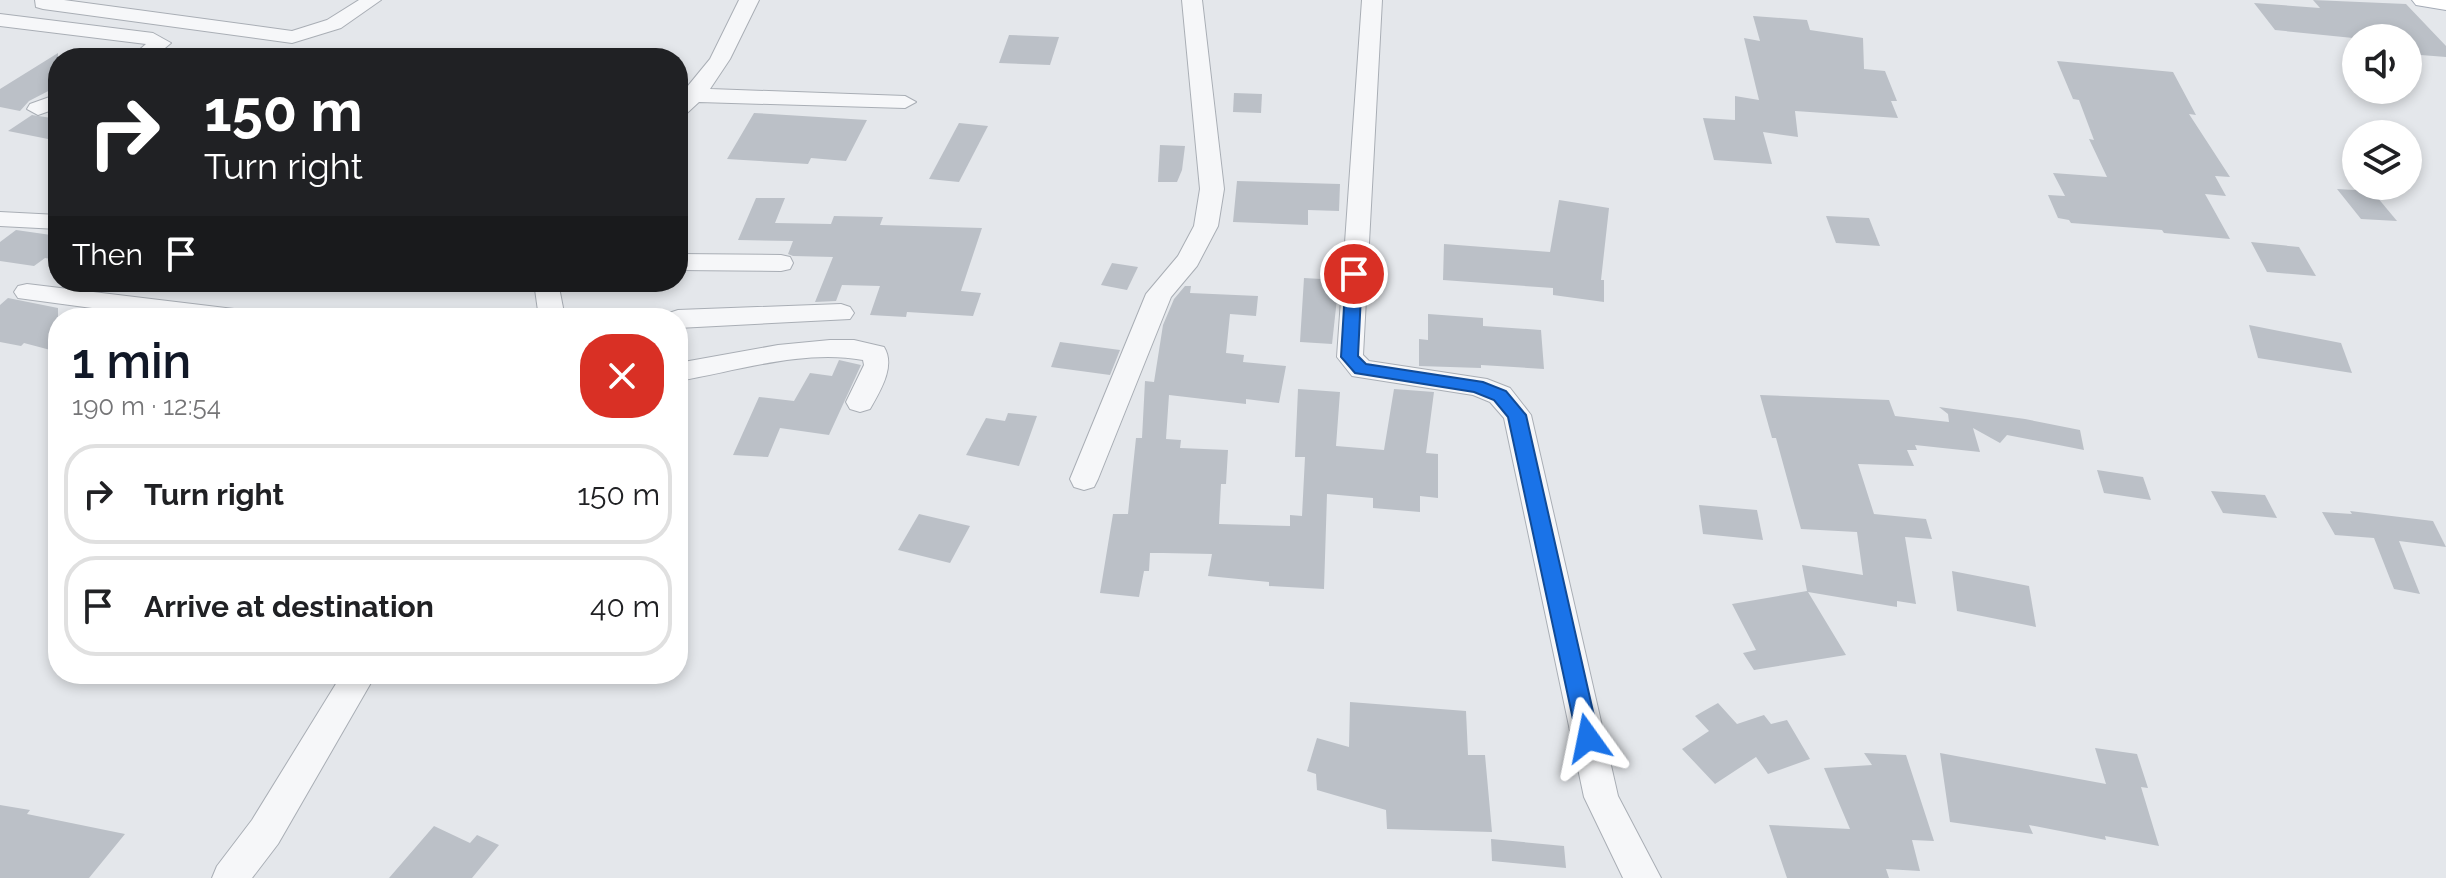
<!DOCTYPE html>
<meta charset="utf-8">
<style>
:root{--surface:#fff;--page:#f6f6f6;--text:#202124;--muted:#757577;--line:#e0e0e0;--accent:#111827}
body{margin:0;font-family:Raleway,sans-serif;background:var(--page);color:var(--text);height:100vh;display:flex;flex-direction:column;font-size:30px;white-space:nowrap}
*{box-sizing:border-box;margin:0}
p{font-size:26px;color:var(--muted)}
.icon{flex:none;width:44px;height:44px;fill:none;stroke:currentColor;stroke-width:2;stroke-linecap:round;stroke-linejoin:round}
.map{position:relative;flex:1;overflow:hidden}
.panel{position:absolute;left:48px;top:308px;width:640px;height:376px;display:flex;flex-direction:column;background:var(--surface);border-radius:32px;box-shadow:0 4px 12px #0003}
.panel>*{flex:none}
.top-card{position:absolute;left:48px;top:48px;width:640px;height:244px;border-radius:32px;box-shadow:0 4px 12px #0003;background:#202124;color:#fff;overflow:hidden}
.controls{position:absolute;left:2342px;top:24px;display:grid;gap:16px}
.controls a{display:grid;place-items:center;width:80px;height:80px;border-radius:50%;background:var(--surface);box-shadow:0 4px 12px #0003;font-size:40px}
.pin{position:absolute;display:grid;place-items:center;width:68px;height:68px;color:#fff;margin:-34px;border:4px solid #fff;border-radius:50%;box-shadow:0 2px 8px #0007}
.me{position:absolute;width:88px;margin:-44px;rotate:348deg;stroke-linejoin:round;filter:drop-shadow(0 0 6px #0008)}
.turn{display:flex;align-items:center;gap:28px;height:168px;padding:0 24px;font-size:36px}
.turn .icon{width:104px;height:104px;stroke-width:2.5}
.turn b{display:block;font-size:56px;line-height:68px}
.then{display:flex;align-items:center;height:76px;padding:0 24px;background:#0003;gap:16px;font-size:30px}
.round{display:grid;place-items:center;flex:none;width:84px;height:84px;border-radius:32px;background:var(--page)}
.head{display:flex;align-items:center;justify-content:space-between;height:136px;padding:0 24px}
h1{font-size:48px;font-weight:600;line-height:60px;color:var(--accent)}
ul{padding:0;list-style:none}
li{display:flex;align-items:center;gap:24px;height:100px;margin:0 16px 12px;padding:0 8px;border:4px solid var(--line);border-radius:32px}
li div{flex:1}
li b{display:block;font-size:30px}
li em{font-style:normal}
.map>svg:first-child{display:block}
</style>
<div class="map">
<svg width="2446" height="878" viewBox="0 0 2446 878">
<rect width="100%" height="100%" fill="#e4e7eb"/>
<!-- building -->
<g fill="#bbc0c7">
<polygon points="2313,0 2406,4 2446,46 2446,57 2408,54 2408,38 2353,38 2275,30 2254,3 2320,8"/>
<polygon points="1753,16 1807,20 1810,30 1863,38 1864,69 1885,71 1897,101 1891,101 1898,118 1795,111 1798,137 1763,132 1772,164 1714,160 1703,118 1735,120 1735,96 1759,100 1744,38 1760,41"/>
<polygon points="1009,35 1059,37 1050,65 999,63"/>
<polygon points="58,53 58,86 29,101 20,111 0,107 0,89"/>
<polygon points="2057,61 2173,72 2196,115 2189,114 2230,177 2215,176 2226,196 2205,194 2230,239 2164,233 2162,230 2071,223 2069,220 2058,218 2048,195 2065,196 2053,173 2107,177 2089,139 2094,140 2079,100 2073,99"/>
<polygon points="1234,93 1262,94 1261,113 1233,112"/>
<polygon points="754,113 867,120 846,161 811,158 808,164 727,159"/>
<polygon points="32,115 58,119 58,141 8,131"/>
<polygon points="959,123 988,126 959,182 929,179"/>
<polygon points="1160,145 1185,146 1182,170 1177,182 1158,182"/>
<polygon points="1237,181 1340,184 1339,211 1308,210 1308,225 1233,222"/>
<polygon points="2337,189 2372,191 2397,221 2361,219"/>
<polygon points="756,198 785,198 775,223 831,224 834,216 883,217 880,225 982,228 961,291 981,293 973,316 907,312 906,317 870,315 880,286 842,285 836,301 815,302 833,257 793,256 788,254 793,241 738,240"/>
<polygon points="1559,200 1609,208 1601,280 1604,280 1604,302 1553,295 1553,288 1443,280 1444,244 1550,252"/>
<polygon points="1826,216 1869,218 1880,246 1836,243"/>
<polygon points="16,230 58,236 58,260 45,258 34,266 0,261 0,242"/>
<polygon points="2251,242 2299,247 2316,276 2267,272"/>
<polygon points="1112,263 1138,267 1127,290 1101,285"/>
<polygon points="1304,278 1339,280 1332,344 1300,342"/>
<polygon points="1185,286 1191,286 1190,293 1258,296 1256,316 1230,314 1226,353 1244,355 1243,362 1286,366 1279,403 1246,399 1246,404 1169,395 1166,439 1181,440 1180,448 1228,450 1226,484 1221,484 1219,524 1290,526 1290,515 1302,516 1305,457 1295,457 1298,389 1340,392 1336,446 1384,450 1394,389 1434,392 1426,453 1438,454 1438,498 1420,496 1420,512 1373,508 1373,498 1327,494 1324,589 1269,586 1269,582 1208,576 1212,554 1163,553 1150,553 1149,571 1144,571 1139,597 1100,593 1113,514 1128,514 1136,438 1142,438 1145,381 1154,382 1163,325 1174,299"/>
<polygon points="8,298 58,308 58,352 24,343 21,346 0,342 0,305"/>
<polygon points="1428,314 1483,318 1483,326 1541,330 1544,369 1481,365 1481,368 1419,366 1419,339 1428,340"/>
<polygon points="2249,325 2341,343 2352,373 2258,358"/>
<polygon points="1060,342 1120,350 1110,375 1051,367"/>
<polygon points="839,360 861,365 829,435 780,428 768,457 733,455 759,397 794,401 810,373 832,376"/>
<polygon points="1760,395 1889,400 1895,416 1949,422 1948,414 1939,407 2025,419 2080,430 2084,450 2007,435 2000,443 1973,428 1980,452 1915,445 1917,450 1907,450 1914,466 1858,464 1874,514 1926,519 1932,539 1905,537 1916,604 1897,601 1897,607 1808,592 1846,655 1754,670 1743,653 1756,650 1732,604 1807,591 1802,565 1863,575 1857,532 1801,529 1776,438 1772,438"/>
<polygon points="1008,413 1037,416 1019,466 966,455 986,418 1005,421"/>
<polygon points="2097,470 2143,477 2151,500 2104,493"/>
<polygon points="2211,491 2265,495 2277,518 2223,513"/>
<polygon points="1699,505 1757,510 1763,540 1703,534"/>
<polygon points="2350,511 2433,521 2446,547 2399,541 2420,594 2394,589 2374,538 2335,535 2322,512 2352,514"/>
<polygon points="919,514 970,526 950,563 898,550"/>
<polygon points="1952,571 2029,586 2036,627 1957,611"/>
<polygon points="1350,702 1466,711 1468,755 1485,755 1492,832 1387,829 1386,810 1317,790 1316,774 1307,771 1317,738 1349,747"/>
<polygon points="1718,703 1737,724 1764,715 1771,724 1787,720 1810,759 1768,774 1756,757 1715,784 1682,749 1709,731 1695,716"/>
<polygon points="2095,748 2137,754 2148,788 2141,787 2159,846 2105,836 2106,840 2029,825 2033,834 1950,822 1940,753 2106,784"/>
<polygon points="1864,753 1906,755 1934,841 1912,840 1920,871 1886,869 1889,878 1787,878 1769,825 1850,829 1824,768 1872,765"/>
<polygon points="0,805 30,810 27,814 125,834 89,878 0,878"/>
<polygon points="434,826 470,843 477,835 499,845 472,878 389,878"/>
<polygon points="1491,839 1564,846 1566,868 1492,861"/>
</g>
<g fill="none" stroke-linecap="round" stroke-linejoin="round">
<defs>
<g id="minor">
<polygon points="35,0 64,0 292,31 327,20 359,0 381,0 341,28 292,43 43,9 36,7"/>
<polygon points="739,0 759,0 730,59 710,89 905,96 916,102 905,108 699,102 686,114 678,115 678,98 710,59"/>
<polygon points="1182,0 1202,0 1224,189 1218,226 1197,266 1171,297 1098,479 1094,487 1084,490 1074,487 1070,479 1146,294 1178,256 1194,226 1200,189"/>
<polygon points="1362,0 1382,0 1363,355 1369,361 1487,379 1510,388 1531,415 1618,796 1661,878 1623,878 1584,797 1504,418 1490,402 1473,395 1352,376 1337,357"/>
<polygon points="0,14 153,33 171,43 153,58 130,58 146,44 0,26"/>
<polygon points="58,94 58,108 38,115 27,109 30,104"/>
<polygon points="0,212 58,215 58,229 0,226"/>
<polygon points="678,254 781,255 790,257 793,263 790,269 781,271 678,270"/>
<polygon points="534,282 558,282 565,318 539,318"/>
<polygon points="27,284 234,309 243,312 247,318 166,318 18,298 14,292 18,286"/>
<polygon points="841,304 850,307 854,313 850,319 678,328 678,318 666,318 669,313 678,310"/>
<path d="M 830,340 L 854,340 L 884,347 C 896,366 880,391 870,409 L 860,412 L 850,409 L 846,402 L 864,365 L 863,360 C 803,349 737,371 678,381 L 678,363 L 778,345 Z"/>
<polygon points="342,674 376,674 278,844 252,878 212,878 217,866 252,820"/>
</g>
<polygon id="major" points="2412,0 2446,0 2446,10 2416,5"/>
</defs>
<!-- minor casing -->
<use href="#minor" stroke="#a9aeb5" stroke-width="2"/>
<!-- major casing -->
<use href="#major" stroke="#a4abb6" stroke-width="2"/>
<!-- minor -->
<use href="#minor" fill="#f6f7f9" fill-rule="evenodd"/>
<!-- major -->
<use href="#major" fill="#fff" fill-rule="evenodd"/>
</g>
<!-- route -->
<polygon fill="#1a73e8" stroke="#114b97" stroke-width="2" points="1354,269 1362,274 1358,356 1366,364 1483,382 1506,391 1526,415 1599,738 1596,745 1588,748 1580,745 1577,738 1508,417 1494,400 1474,392 1355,373 1341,357 1346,274"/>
</svg>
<div class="controls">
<a><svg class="icon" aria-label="sound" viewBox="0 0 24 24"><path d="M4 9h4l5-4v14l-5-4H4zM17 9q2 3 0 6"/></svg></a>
<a><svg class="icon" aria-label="layers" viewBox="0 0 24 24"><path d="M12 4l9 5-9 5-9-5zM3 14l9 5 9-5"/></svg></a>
</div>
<div class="pin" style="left:1354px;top:274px;background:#d93025"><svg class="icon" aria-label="arrive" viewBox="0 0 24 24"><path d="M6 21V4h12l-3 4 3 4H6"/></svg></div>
<svg class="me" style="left:1588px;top:738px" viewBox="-20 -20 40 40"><path d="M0-17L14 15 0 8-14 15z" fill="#1a73e8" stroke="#fff" stroke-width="4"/></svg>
<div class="top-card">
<div class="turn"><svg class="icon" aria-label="right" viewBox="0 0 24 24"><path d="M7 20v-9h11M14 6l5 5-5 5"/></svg><div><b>150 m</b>Turn right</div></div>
<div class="then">Then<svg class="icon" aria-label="arrive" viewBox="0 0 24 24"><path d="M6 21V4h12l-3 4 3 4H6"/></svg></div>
</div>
<section class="panel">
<div class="head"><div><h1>1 min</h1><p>190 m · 12:54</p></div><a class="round" style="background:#d93025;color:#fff"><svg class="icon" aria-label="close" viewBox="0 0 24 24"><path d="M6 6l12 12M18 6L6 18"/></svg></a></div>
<ul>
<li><svg class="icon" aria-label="right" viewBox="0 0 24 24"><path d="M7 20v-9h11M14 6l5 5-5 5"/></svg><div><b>Turn right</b></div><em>150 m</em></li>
<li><svg class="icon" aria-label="arrive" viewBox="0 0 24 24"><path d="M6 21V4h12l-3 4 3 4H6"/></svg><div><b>Arrive at destination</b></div><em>40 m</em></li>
</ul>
</section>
</div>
